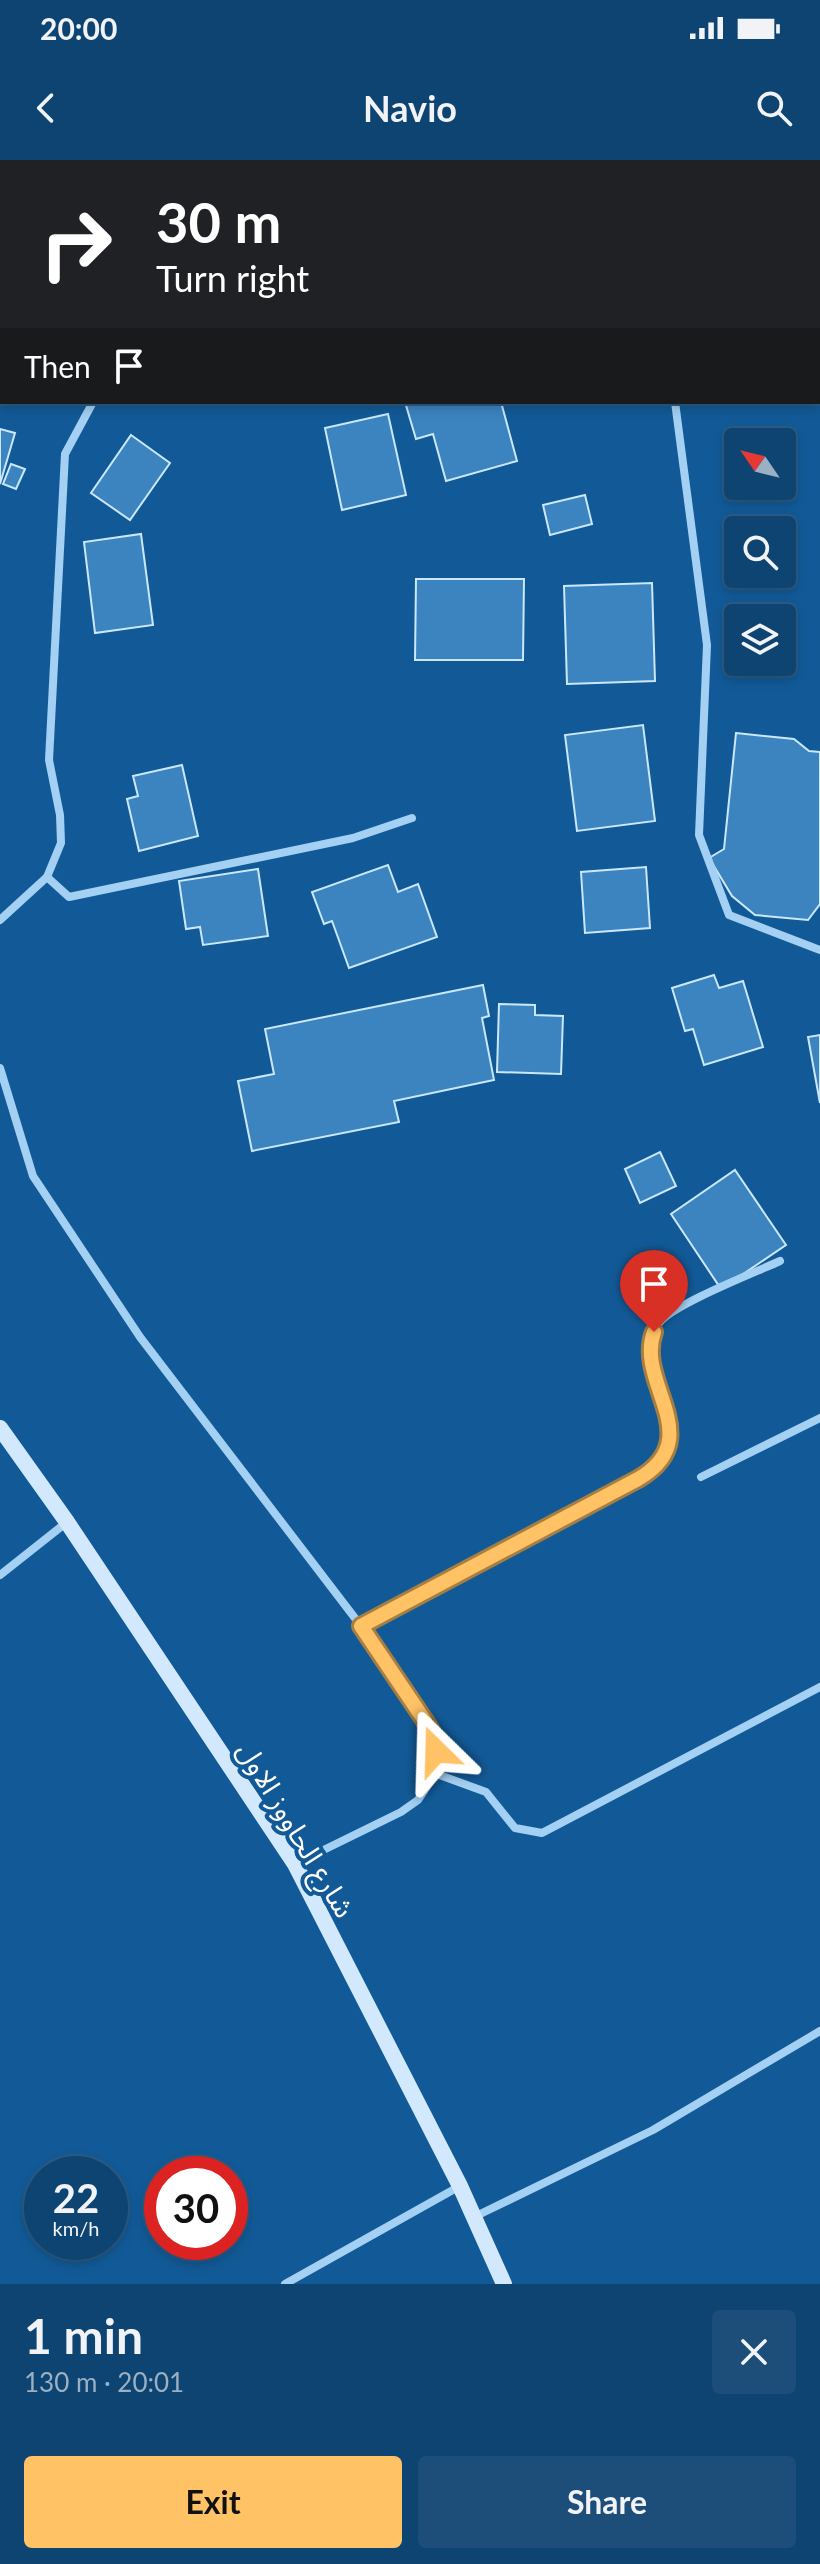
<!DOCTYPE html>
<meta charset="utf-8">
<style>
:root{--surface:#0e4471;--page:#1c4e79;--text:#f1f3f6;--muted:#9bb0c3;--line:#2e5c84;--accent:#ffc265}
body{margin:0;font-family:Lato,"Noto Sans Arabic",sans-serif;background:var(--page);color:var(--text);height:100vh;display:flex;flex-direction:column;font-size:30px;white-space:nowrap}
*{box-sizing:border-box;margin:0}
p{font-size:26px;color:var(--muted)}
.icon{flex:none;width:44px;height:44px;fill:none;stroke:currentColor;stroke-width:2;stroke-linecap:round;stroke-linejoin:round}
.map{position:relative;height:2124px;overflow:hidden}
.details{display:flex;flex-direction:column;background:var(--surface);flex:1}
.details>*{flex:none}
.top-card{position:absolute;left:0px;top:0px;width:820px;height:244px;box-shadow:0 4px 12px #0003,0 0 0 2px var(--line);background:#202124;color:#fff;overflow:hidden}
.needle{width:52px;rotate:305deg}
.fabs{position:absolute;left:724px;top:268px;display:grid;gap:16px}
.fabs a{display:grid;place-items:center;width:72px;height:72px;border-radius:8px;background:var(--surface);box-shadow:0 4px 12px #0003,0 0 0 2px var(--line);font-size:40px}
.speed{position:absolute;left:24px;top:1996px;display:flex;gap:16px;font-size:40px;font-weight:700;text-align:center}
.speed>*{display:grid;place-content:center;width:104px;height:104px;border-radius:50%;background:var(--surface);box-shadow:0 4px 12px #0003,0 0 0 2px var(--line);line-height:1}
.speed small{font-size:20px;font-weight:400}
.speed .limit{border:12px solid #d22;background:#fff;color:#111}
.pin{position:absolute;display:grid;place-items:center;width:68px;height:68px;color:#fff;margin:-82px -34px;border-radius:50% 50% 50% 0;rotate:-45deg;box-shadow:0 0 8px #0007}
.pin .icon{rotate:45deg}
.me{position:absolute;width:88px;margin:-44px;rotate:338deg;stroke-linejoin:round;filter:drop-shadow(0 0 6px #0008)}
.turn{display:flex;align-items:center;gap:28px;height:168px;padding:0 24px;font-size:36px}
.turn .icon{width:104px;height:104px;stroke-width:2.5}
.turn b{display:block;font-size:56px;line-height:68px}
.then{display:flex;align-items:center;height:76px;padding:0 24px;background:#0003;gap:16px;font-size:30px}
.round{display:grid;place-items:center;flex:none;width:84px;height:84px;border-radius:8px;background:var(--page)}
.headline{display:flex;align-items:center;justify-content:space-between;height:136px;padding:0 24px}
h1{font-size:48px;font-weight:700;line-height:60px}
.cta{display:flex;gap:16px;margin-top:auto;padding:16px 24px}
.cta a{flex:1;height:92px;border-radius:8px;background:var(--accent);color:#111;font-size:32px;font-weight:700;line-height:92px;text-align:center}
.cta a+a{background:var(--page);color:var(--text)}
.status{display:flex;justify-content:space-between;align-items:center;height:56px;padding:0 40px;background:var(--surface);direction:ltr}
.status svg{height:22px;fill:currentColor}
header{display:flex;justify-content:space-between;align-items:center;height:104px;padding:0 24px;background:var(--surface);font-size:36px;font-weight:700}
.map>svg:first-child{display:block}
</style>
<div class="status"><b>20:00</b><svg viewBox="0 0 49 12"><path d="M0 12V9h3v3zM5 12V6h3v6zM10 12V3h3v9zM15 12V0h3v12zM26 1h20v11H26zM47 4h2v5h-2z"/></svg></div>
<header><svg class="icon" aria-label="back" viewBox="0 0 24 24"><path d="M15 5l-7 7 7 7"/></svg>Navio<svg class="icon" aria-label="search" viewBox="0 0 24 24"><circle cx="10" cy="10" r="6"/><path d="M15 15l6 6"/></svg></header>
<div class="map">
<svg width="820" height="2124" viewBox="0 0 820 2124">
<rect width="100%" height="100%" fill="#125a97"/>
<!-- building -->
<g fill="#3b84bf" stroke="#cbe7fd" stroke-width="2">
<polygon points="405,242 501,242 517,301 446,321 433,274 416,279"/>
<polygon points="388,254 406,335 342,350 325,268"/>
<polygon points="0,269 15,273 0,324"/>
<polygon points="131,275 170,303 130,360 91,333"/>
<polygon points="11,304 25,309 16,329 3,324"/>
<polygon points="585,335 592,364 550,375 543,345"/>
<polygon points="141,374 153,465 95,473 84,382"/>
<polygon points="416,419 524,419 523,500 415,500"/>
<polygon points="652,423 655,521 567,524 564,426"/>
<polygon points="643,565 655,661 577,671 565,575"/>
<polygon points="736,573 794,579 809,591 820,592 820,744 808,760 755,755 732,736 709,698 724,689"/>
<polygon points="182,605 198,676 139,691 127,639 138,636 133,616"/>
<polygon points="388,705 398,732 418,724 437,777 349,808 332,761 324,764 312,732"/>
<polygon points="646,707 650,768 585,773 581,712"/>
<polygon points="258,709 268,776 203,785 200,767 186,769 179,721"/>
<polygon points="714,815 719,828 743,821 763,887 704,905 693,869 685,871 672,828"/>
<polygon points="483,825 489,856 482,858 494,920 394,941 399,962 252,991 238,921 274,914 265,869"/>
<polygon points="499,844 535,845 535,855 563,856 561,914 497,912"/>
<polygon points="820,875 820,943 808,877"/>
<polygon points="660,992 676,1026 640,1043 625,1009"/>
<polygon points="735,1010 786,1085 721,1129 671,1054"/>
</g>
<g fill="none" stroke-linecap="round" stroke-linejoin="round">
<!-- minor -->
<g stroke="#a3d0f3" stroke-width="8">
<polyline points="644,0 644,2"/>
<polyline points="497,2 502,0"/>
<polyline points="675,242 707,485 699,675 729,755 820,790"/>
<polyline points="47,717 69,737 353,678 412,658"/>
<polyline points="0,760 47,717 61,683 60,655 49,600 65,294 93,242"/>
<polyline points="0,908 33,1016 140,1177 361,1466 431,1571 436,1602 430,1622 418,1640 401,1652 295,1704"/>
<polyline points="701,1317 820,1258"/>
<polyline points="0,1415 67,1362"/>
<path d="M 361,1466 L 638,1319 C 715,1274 623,1212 659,1163 C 674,1144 754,1113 780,1101"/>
<polyline points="434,1613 486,1632 515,1668 542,1673 820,1527"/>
<polyline points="474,2057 653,1970 820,1871"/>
<polyline points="285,2124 460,2026"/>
</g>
<!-- secondary -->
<polyline stroke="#d2e9fd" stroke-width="16" points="0,1268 67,1362 295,1704 460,2026 504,2124"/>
</g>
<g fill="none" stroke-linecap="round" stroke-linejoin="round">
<defs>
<path id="route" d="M 436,1591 L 431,1571 L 425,1561 L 361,1466 L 638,1319 C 709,1278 635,1223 654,1172"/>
</defs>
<!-- route casing -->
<use href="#route" stroke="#a67e42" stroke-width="20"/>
<!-- route -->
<use href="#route" stroke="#ffc265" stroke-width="14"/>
</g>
<g text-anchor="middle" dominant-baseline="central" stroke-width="8" stroke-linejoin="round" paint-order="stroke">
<!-- street labels -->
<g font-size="28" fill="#fff" stroke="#125a97">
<text transform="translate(297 1669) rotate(59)">شارع الحاووز الاول</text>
</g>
</g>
</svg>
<div class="fabs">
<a><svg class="needle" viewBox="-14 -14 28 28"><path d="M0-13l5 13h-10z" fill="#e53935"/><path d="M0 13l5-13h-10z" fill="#9bb0c3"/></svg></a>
<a><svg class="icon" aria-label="search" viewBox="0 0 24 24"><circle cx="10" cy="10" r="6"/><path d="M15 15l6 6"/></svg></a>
<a><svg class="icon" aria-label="layers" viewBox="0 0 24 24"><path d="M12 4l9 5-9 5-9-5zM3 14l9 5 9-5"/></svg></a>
</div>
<div class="speed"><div>22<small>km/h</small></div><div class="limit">30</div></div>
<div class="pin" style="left:654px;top:1172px;background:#d93025"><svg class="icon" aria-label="arrive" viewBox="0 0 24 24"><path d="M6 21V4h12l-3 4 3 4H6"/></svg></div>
<svg class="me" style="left:436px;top:1591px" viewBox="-20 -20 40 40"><path d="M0-17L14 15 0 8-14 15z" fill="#ffc265" stroke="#fff" stroke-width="4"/></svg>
<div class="top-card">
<div class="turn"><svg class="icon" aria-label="right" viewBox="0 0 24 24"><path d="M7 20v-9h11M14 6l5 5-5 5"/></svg><div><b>30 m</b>Turn right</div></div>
<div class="then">Then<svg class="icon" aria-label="arrive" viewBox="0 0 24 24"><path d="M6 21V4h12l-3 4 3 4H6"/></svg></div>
</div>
</div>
<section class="details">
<div class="headline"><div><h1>1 min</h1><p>130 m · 20:01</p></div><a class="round"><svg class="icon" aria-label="close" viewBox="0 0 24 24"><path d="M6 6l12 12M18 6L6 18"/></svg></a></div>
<div class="cta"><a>Exit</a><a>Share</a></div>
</section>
